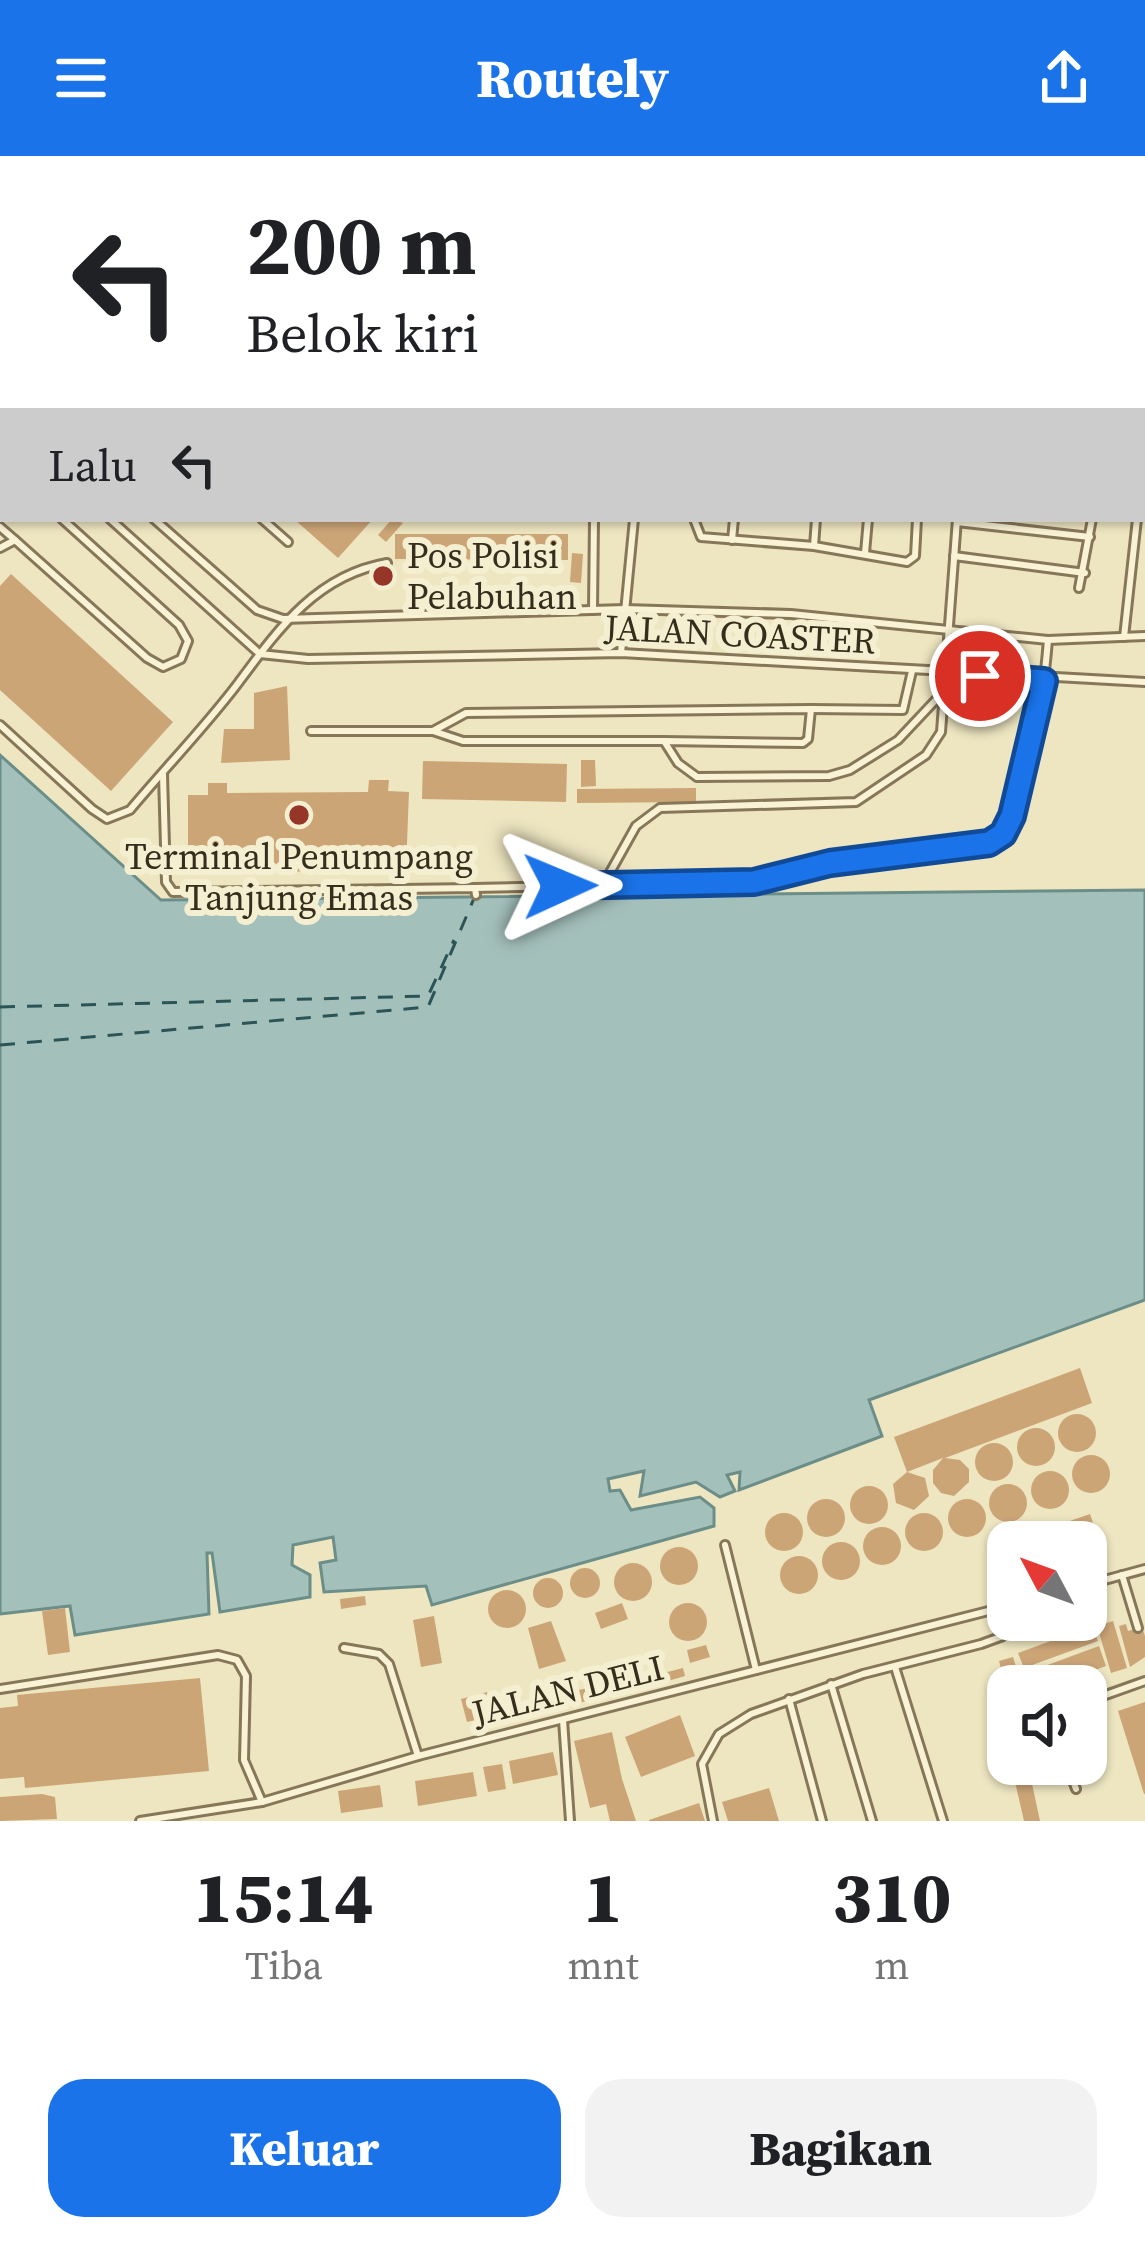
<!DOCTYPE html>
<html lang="id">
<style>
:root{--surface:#fff;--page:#f2f2f2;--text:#202124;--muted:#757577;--accent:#1a73e8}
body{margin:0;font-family:"Source Serif 4",serif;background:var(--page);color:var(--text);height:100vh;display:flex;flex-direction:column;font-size:45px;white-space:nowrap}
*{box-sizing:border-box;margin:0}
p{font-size:39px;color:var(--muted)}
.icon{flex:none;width:66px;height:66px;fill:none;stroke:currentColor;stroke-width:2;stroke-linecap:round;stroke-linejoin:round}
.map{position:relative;height:1665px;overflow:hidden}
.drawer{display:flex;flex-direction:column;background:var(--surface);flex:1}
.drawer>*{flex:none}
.banner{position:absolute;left:0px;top:0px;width:1146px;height:366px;box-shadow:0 3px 9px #0004;background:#fff;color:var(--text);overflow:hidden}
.needle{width:78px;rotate:311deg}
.tools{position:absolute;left:987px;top:1365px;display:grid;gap:24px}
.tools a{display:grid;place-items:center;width:120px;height:120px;border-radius:24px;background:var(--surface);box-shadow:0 3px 9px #0004;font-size:60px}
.pin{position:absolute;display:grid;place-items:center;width:102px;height:102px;color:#fff;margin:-51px;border:6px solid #fff;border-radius:50%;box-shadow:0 3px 12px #0007}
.me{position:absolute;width:132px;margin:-66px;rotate:89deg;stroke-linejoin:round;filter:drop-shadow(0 0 9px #0008)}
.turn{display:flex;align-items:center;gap:42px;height:252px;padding:0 48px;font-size:54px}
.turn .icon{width:156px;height:156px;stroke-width:2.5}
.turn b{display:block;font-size:84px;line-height:102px}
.then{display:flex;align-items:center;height:114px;padding:0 48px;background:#0003;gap:24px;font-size:45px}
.eta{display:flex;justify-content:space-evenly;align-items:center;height:204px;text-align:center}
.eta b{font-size:72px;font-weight:800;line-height:84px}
.button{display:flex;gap:24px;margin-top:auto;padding:24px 48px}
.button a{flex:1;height:138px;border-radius:36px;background:var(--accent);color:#fff;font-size:48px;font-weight:800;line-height:138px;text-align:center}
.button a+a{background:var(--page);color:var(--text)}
header{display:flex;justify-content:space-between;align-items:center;height:156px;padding:0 48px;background:var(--accent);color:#fff;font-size:54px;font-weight:800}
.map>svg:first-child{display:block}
</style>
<header><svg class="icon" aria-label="menu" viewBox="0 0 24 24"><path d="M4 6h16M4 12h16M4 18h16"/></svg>Routely<svg class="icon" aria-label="share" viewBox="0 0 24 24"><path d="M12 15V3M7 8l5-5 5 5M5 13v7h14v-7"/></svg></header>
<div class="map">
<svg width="1145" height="1665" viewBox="0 0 1145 1665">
<rect width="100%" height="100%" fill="#eee6c1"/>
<!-- water -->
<polygon fill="#a4c0bb" stroke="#6b8e89" stroke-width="3" points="0,599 161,744 1145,734 1145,1144 869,1244 882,1280 739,1334 740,1316 727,1319 735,1335 720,1341 696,1326 640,1340 644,1315 608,1323 610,1335 620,1334 631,1354 700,1341 714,1352 714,1370 432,1449 426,1430 324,1436 320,1407 336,1404 333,1381 293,1389 292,1409 310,1419 310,1441 220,1456 212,1397 207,1397 209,1458 75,1479 70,1450 0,1458"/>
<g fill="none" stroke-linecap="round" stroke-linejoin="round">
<!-- ferry -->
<g stroke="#2c5457" stroke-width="3" stroke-dasharray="15 12" stroke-linecap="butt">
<polyline points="0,851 428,840 454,784"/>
<polyline points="0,889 428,851 475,740"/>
</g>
</g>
<!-- building -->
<g fill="#cca577">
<polygon points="294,363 373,363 338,402"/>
<polygon points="392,363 403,367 386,386 378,379"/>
<polygon points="395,378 568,378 568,404 395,403"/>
<polygon points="572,397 583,398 581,427 570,426"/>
<polygon points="11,418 173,566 111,635 0,534 0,430"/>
<polygon points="287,530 290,604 221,607 224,573 254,573 254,537"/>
<polygon points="581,604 595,604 596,630 581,631"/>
<polygon points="423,605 567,608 566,646 422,643"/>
<polygon points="369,624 389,624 388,635 409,636 406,713 188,718 188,639 208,639 208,627 227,627 227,637 368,636"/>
<polygon points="696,632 696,646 577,647 577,633"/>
<polygon points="1080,1212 1092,1247 945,1302 960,1304 969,1313 969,1326 954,1340 941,1337 933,1327 933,1314 943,1302 907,1316 925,1322 929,1340 914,1354 896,1347 893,1328 907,1316 894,1281"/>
<circle cx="1077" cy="1277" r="19"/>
<circle cx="1036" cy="1291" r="19"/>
<circle cx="994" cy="1306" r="19"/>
<circle cx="1091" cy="1318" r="19"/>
<circle cx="1050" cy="1334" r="19"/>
<circle cx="1008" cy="1347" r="19"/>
<circle cx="869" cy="1349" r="19"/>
<circle cx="826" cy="1362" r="19"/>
<circle cx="967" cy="1362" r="19"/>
<circle cx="924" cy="1376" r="19"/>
<circle cx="784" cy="1376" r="19"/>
<polygon points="1090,1358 1098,1382 1035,1386 1032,1378"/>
<circle cx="882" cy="1390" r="19"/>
<circle cx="841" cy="1405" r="19"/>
<circle cx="679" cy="1410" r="19"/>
<circle cx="799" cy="1419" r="19"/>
<circle cx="633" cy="1426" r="19"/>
<circle cx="585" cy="1427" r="15"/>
<circle cx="548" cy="1437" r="15"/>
<circle cx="507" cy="1453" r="19"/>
<polygon points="365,1440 366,1449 341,1453 340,1443"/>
<polygon points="622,1447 628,1463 601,1473 595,1457"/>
<circle cx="688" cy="1466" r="19"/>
<polygon points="65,1452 70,1496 48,1499 42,1455"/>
<polygon points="434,1460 442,1507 421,1511 413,1464"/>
<polygon points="1029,1464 1045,1464 1050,1479 1035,1484"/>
<polygon points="1049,1464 1087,1464 1088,1465 1053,1476"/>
<polygon points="551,1465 566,1505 539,1513 528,1472"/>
<polygon points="1113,1465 1127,1512 1111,1517 1097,1470"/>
<polygon points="1126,1468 1128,1475 1142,1471 1145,1480 1145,1501 1130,1511 1119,1470"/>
<polygon points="1092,1470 1098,1485 1024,1512 1018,1497"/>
<polygon points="706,1489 710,1501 690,1507 687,1494"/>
<polygon points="1099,1490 1106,1510 1051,1530 1027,1530 1023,1518"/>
<polygon points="1013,1501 1022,1530 1006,1530 999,1505"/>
<polygon points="683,1512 685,1520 651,1530 648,1521"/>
<polygon points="200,1522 209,1615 25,1632 24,1621 0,1623 0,1552 18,1550 17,1539"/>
<polygon points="574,1530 575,1535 595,1530 598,1542 549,1555 544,1538"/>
<polygon points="487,1536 492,1560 467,1566 461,1543"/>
<polygon points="1145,1546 1145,1638 1144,1638 1118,1555"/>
<polygon points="1008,1552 1008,1582 1001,1584 994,1557"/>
<polygon points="680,1559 695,1600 641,1621 625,1581"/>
<polygon points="612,1576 622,1623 636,1665 610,1665 606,1648 590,1652 574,1585"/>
<polygon points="553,1596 558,1619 513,1628 509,1605"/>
<polygon points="502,1608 506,1633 488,1636 483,1611"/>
<polygon points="473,1616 477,1640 418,1650 415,1625"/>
<polygon points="1031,1623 1040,1665 1024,1665 1015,1626"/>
<polygon points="380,1629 383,1651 341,1657 338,1635"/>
<polygon points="769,1632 779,1665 728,1665 722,1646"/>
<polygon points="42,1638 55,1641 57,1663 0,1665 0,1641"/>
<polygon points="699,1647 705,1665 649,1665 649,1664"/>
</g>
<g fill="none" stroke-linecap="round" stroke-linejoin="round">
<defs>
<g id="service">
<polyline points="376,0 382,3"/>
<polyline points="505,0 511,3"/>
<polyline points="676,0 682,3"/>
<polyline points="236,3 238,0"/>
<polyline points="664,3 667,0"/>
<polyline points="0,94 3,92"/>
<polyline points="0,224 3,227"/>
<polyline points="0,260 3,263"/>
<polyline points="0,308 3,310"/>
<polyline points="1143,311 1145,293"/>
<polyline points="110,363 260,498"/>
<polyline points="154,363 257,454 283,463 625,453 791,458 1048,484 1145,480"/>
<polyline points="262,363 288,386"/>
<polyline points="694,363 701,381 814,390 907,406 915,400 917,363"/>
<polyline points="957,366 1090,381"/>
<polyline points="0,371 15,384"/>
<polyline points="732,384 734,363"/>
<polyline points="814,390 816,363"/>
<polyline points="0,392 15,384 147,502 163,511 181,503 188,485 179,469 62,363"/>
<polyline points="865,397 868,363"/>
<polyline points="954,400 1085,417"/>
<polyline points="1079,432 1092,363"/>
<polyline points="593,454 594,363"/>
<polyline points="1124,481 1137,363"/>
<polyline points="621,497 634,363"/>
<polyline points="260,498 308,503 621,497 1145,526"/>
<polyline points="811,553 903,554 912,515"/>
<path d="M 0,569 L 92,653 L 107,663 L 130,654 C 166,611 206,570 239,526 C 279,472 317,419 387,407"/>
<polyline points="311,575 433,575"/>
<polyline points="664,585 803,587 808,583 811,553 466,557 433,575 463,585 664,585 678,607 697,621 829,620 850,614 898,584 946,533"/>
<polyline points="163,618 166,726 173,736 475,732 476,739"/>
<polyline points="603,729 636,670 660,652 856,646 926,599 941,576 957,363"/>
<path d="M 475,732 L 754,726 L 830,707 L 989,687 C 1030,661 1044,532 1048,484"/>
<polyline points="725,1389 756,1514"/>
<polyline points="1122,1419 1138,1472"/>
<polyline points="1086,1429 1145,1413"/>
<polyline points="344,1492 379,1498 389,1508 418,1600"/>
<polyline points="895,1511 943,1665"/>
<polyline points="831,1528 872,1665"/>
<polyline points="0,1533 218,1499 237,1504 246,1520 244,1604 262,1646"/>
<polyline points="789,1543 822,1665"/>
<polyline points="1086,1546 1145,1525"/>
<polyline points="563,1564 570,1665"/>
<polyline points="1067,1608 1076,1633"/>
<polyline points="140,1665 262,1646 418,1600 1008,1450"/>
<polyline points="713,1665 702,1608 719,1578 751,1558 863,1518 981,1488 1003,1480 1013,1464"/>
</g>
</defs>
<!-- service casing -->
<use href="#service" stroke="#877759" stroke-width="12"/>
<!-- service -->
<use href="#service" stroke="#f9f2d5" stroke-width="6"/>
<defs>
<g id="rail">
<polyline points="785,0 791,3"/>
<polyline points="1143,185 1145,186"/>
</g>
</defs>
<!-- rail casing -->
<use href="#rail" stroke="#372d1d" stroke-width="9"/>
<!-- rail -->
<use href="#rail" stroke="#f5efd1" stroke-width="4.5" stroke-dasharray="14" stroke-linecap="butt"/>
</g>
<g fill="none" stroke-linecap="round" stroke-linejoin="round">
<defs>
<polyline id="route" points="560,730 754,726 830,707 989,687 1003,678 1012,660 1044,525 980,520"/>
</defs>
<!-- route casing -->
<use href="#route" stroke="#114b97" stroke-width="30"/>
<!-- route -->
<use href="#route" stroke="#1a73e8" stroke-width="21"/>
</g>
<!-- markers -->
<g fill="#963629" stroke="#f5efd1" stroke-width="4.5">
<circle cx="383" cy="420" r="12"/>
<circle cx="299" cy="659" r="12"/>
</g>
<g text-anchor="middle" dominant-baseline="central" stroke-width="12" stroke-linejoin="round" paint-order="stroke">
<!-- poi labels -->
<g font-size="36" fill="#372d1d" stroke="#f5efd1" text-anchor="start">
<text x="407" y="399">Pos Polisi<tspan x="407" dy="41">Pelabuhan</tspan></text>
<text x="299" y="700" text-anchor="middle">Terminal Penumpang<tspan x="299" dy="41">Tanjung Emas</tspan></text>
</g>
<!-- street labels -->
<g font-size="36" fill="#372d1d" stroke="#f5efd1">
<text transform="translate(740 478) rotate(3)">JALAN COASTER</text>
<text transform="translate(568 1534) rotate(-14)">JALAN DELI</text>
</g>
</g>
</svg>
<div class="tools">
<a><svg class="needle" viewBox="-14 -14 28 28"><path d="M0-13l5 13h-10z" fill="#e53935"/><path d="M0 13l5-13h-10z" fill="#757577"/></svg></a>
<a><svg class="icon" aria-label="sound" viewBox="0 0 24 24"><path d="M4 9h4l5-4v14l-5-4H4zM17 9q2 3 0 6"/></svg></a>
</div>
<div class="pin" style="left:980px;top:520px;background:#d93025"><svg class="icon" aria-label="arrive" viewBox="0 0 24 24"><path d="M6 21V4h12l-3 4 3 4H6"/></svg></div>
<svg class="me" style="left:560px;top:730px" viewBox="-20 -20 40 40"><path d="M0-17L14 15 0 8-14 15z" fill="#1a73e8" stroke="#fff" stroke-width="4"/></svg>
<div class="banner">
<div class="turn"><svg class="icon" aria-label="left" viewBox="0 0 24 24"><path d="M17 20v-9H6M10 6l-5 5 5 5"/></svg><div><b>200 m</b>Belok kiri</div></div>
<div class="then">Lalu<svg class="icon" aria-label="left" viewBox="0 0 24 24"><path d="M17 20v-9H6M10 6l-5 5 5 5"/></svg></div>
</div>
</div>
<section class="drawer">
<div class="eta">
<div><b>15:14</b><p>Tiba</p></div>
<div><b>1</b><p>mnt</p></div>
<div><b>310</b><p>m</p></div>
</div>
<div class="button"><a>Keluar</a><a>Bagikan</a></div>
</section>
